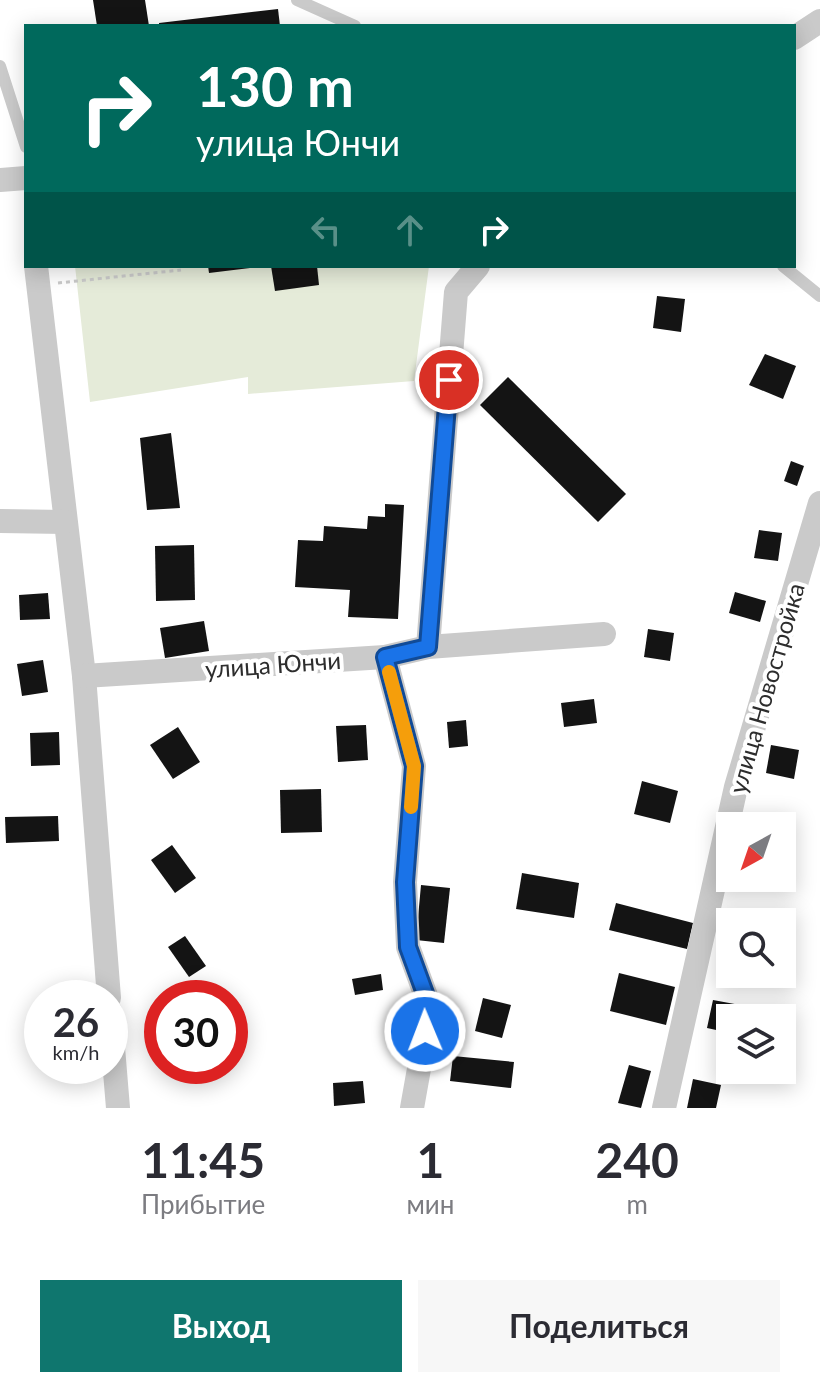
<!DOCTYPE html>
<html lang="ru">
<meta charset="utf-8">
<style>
:root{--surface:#fff;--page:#f7f7f7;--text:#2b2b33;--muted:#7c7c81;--accent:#0f766e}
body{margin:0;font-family:Lato,sans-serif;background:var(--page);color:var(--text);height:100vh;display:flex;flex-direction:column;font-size:30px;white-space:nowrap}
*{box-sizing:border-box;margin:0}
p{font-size:26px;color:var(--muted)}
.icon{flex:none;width:44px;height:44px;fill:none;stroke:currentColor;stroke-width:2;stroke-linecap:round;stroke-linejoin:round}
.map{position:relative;height:1108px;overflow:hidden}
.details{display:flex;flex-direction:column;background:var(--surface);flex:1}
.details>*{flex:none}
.banner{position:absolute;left:24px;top:24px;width:772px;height:244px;border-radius:0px;box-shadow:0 4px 20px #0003;background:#00695c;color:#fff;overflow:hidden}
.needle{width:52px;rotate:220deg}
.fabs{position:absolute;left:716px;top:812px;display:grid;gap:16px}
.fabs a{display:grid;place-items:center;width:80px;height:80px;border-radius:0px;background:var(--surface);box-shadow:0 4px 20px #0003;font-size:40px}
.speed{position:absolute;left:24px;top:980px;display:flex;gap:16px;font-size:40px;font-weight:700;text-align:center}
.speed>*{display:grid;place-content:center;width:104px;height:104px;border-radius:50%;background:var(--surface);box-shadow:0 4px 20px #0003;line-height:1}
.speed small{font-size:20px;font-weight:400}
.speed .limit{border:12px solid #d22;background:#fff;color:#111}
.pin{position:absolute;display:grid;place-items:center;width:68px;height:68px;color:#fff;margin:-34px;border:4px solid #fff;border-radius:50%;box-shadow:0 2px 8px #0007}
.me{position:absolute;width:88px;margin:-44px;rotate:359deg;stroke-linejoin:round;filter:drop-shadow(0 0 6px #0008)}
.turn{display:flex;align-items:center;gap:28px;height:168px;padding:0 40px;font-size:36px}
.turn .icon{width:104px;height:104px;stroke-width:2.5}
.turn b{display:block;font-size:56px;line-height:68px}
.lanes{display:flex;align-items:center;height:76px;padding:0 40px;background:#0003;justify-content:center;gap:40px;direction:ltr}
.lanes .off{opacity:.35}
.eta{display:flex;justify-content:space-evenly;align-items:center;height:136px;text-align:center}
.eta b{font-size:48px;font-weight:700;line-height:56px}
.action{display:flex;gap:16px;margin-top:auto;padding:16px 40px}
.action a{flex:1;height:92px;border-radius:0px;background:var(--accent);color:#fff;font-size:32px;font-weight:700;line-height:92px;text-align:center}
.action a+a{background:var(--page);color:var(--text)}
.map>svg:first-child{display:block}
</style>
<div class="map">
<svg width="820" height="1108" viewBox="0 0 820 1108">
<rect width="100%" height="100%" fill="#fff"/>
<!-- green -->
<polygon fill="#e5ebd9" points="75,266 429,266 414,381 248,394 248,377 90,402"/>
<!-- building -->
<g fill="#141414">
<polygon points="93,0 145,0 149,26 97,26"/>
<polygon points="278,9 280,26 159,26 159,23"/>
<polygon points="208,266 250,266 250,268 209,273"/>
<polygon points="271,266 317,266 319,285 275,291"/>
<polygon points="657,296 685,299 681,332 653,328"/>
<polygon points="765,354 796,366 783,399 749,385"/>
<polygon points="508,377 626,494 598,522 480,405"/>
<polygon points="171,433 180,508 147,510 140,438"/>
<polygon points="791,461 804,466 797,486 784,481"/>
<polygon points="385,504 404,505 398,619 348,617 350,590 295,587 298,540 323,541 324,526 367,529 368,516 385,517"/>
<polygon points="759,530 782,533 778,561 754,558"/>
<polygon points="194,545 195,600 156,601 155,546"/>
<polygon points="735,592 766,601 760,622 729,613"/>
<polygon points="48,593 50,619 20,620 19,595"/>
<polygon points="204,621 209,651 165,658 160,628"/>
<polygon points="648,629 674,633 670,661 644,657"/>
<polygon points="43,660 48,692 22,696 17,664"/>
<polygon points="594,699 597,723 564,727 561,703"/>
<polygon points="466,720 468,746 449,748 447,722"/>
<polygon points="366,725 368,760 338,762 336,726"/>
<polygon points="178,727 200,762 173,779 150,745"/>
<polygon points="59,732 60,765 31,766 30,733"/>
<polygon points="771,745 799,750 794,779 766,773"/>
<polygon points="642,781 678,791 670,823 634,814"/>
<polygon points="321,789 322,832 281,833 280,790"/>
<polygon points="58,816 59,841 6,843 5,817"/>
<polygon points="172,845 196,878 175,893 151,860"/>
<polygon points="522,873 579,883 574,918 516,909"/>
<polygon points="421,885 450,888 444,943 416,940"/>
<polygon points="616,903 693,923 687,949 609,930"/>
<polygon points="185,936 206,966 189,977 168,947"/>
<polygon points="619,973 675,987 666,1025 610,1011"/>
<polygon points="381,974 383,990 355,995 352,979"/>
<polygon points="483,998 511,1005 502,1038 475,1031"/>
<polygon points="713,1000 740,1005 738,1018 730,1018 730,1033 707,1028"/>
<polygon points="453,1056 514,1062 511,1088 450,1081"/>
<polygon points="629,1065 651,1071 641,1108 618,1103"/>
<polygon points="176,1066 210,1066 180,1077"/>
<polygon points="693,1079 721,1085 716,1108 687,1108"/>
<polygon points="363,1081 365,1103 334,1106 333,1083"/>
</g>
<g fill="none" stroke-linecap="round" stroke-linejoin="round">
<!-- path -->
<polyline stroke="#cacaca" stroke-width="3" stroke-dasharray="4 4" stroke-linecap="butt" points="58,283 181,270"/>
<!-- lane -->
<g stroke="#cacaca" stroke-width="12">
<polyline points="297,0 355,26"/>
<polyline points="0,66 26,147"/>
<polyline points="783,266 820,296"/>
</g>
<!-- street -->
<g stroke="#cacaca" stroke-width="24">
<polyline points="794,38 820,21"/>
<polyline points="0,180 26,178"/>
<polyline points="36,266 84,676 109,998"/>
<polyline points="0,521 65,522"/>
<polyline points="428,647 456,292 478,266"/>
<polyline points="385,657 414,766 405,882 408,947 430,1007 412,1108"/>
<polyline points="84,676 385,657 428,647 604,634"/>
<polyline points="110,1011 118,1108"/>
<polyline points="664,1108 736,787 820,503"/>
</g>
</g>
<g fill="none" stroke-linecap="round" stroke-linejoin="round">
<defs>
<polyline id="route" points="425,1031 430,1007 408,947 405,882 414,766 385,657 428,647 449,380"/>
</defs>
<!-- route casing -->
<use href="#route" stroke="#114b97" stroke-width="20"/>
<!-- route -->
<use href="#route" stroke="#1a73e8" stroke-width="14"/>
<!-- slow -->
<polyline stroke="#f59e0b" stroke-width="14" points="389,672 414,766 411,807"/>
</g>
<g text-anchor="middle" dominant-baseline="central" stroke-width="8" stroke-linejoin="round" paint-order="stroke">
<!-- street labels -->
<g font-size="24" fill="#2d2d2d" stroke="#fff">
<text transform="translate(273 664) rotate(-4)">улица Юнчи</text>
<text transform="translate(766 688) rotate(-74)">улица Новостройка</text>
</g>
</g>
</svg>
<div class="fabs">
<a><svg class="needle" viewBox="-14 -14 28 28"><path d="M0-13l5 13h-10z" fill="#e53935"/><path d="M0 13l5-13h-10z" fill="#7c7c81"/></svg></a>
<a><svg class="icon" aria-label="search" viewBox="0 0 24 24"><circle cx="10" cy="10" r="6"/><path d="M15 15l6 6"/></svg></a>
<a><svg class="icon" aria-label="layers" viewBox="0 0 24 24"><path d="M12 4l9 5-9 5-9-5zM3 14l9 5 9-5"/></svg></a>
</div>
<div class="speed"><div>26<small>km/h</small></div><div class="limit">30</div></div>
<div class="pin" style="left:449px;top:380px;background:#d93025"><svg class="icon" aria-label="arrive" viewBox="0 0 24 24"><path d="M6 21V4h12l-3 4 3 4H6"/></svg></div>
<svg class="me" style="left:425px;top:1031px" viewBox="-20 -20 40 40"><circle r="17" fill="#1a73e8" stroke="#fff" stroke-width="3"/><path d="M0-11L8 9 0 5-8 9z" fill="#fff"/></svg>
<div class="banner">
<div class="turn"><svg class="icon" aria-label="right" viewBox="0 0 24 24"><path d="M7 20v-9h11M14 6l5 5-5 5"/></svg><div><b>130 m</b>улица Юнчи</div></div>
<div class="lanes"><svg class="icon off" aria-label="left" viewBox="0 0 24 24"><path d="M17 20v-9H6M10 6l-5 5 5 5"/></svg><svg class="icon off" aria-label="ahead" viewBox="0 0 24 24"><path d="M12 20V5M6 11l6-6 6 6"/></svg><svg class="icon" aria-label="right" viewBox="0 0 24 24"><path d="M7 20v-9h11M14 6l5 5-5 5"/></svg></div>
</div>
</div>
<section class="details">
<div class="eta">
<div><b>11:45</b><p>Прибытие</p></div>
<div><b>1</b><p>мин</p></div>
<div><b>240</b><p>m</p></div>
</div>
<div class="action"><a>Выход</a><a>Поделиться</a></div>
</section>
